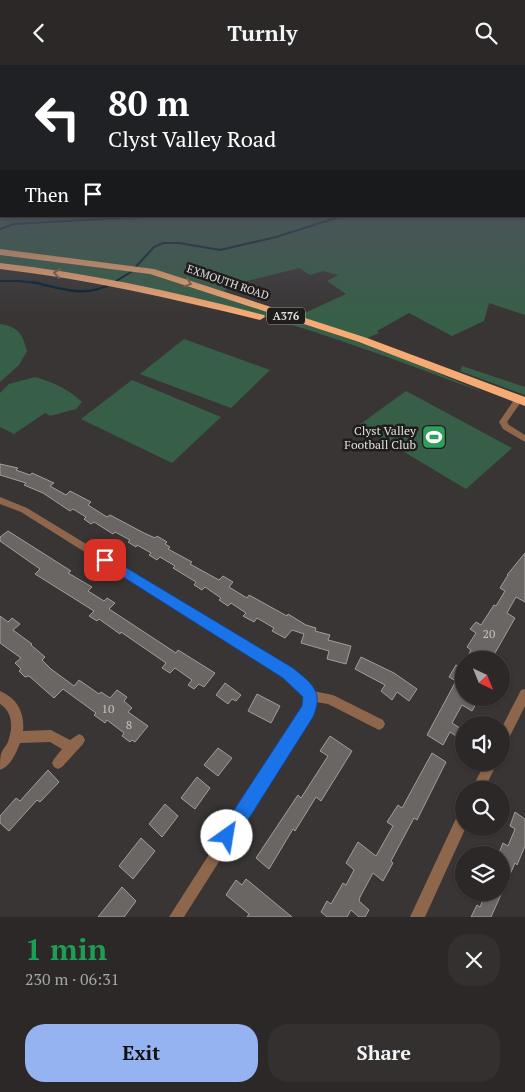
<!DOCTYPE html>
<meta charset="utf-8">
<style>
:root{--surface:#2b2827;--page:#33302f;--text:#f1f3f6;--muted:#a6a6a7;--line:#474444;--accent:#95b2f1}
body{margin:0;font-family:"PT Serif",serif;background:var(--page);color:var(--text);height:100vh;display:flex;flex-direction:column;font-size:19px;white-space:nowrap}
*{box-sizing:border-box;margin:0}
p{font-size:16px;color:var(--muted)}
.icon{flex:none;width:28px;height:28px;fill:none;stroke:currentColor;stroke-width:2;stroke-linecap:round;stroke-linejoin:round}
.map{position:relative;height:852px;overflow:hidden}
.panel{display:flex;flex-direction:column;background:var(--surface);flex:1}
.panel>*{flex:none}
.top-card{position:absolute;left:0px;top:0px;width:525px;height:152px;box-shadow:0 1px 4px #0004,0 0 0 1px var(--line);background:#202124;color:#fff;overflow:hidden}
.needle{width:32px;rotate:137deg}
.controls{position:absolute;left:455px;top:586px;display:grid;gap:10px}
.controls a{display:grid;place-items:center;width:55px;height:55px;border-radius:50%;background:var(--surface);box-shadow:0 1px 4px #0004,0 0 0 1px var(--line);font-size:25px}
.pin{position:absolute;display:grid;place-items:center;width:42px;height:42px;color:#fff;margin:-21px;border-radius:10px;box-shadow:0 2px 8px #0006}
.me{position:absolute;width:55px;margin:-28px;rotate:32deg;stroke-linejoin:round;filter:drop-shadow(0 0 4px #0008)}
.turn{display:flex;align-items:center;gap:18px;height:105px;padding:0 25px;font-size:22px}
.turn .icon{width:65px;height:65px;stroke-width:2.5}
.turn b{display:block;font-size:35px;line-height:42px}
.then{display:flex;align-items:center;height:48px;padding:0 25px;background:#0003;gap:10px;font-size:19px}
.round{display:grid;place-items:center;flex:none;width:52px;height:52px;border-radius:20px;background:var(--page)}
.headline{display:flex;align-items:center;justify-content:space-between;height:85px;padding:0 25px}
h1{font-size:30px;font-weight:700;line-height:38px;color:#1e9e55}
.button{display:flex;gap:10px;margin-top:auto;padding:10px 25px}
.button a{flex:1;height:58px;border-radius:20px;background:var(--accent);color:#111;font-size:20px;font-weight:700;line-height:58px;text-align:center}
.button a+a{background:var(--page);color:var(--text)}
header{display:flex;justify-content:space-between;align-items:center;height:65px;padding:0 25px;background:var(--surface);font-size:22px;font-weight:700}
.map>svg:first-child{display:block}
</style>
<header><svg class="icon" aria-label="back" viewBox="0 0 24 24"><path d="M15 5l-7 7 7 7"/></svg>Turnly<svg class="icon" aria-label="search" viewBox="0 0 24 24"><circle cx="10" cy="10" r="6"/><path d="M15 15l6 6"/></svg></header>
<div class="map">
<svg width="525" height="852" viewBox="0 0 525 852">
<rect width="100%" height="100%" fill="#393534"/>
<!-- green -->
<g fill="#375f48">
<polygon points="0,131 1,151 524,151 525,131 525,250 489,238 484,256 452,271 409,248 377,266 379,268 365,274 298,251 346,229 327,216 338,210 323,206 310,210 299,203 243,217 223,226 152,204 0,186"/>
<path d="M 0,189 L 149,207 L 388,287 L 485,328 C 388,292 291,255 190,232 C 128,217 64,209 0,199 Z"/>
<path d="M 0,259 C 19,262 22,269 27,286 L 19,300 L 0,317 Z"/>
<polygon points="184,274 270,305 231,343 140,309"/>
<polygon points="462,301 525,322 525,330 460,306"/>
<path d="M 35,312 C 53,317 68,324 82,337 L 76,344 L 50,351 L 45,348 L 14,369 L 0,362 L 0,328 L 9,319 Z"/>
<polygon points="132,315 221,352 172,398 81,354"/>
<polygon points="406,326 512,383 466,424 359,360"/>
</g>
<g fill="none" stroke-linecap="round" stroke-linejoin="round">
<!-- stream-far1 -->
<g stroke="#022233" stroke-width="2">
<polyline points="0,164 14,159 157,151"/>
<polyline points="0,216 19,216 38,218"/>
<polyline points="113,218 131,207 154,182 163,178 179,178 220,185 276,172 342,151"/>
</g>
<!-- stream -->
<path stroke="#022233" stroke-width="2.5" d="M 32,217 C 65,224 83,234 116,217"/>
</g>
<!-- building -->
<g fill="#696664" stroke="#a19d9b">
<polygon points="0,399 18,403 16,405 30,410 32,408 54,418 50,421 66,430 70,426 91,437 88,440 107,452 110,450 144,468 155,473 157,471 167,477 165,479 170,482 168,484 192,497 190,499 219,515 223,511 233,517 229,522 247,533 249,530 287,551 288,549 306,560 316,563 315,566 330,570 328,575 351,581 346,599 327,594 329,586 301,578 304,569 292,565 285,573 272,566 274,563 257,553 254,557 243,551 246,548 231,538 228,541 219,535 221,533 205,522 202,525 194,520 196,517 173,503 175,501 160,492 157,495 149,490 151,488 137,480 136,482 128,477 130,475 115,467 113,469 94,457 91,459 84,454 86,452 73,444 70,446 43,428 24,420 26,418 0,410"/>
<polygon points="8,466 71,506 68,508 92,522 88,526 104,536 107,533 115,538 109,544 176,588 178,585 215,608 204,622 199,619 194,624 188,620 192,615 175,603 170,608 162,603 166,598 121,567 120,569 99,554 97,556 89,551 94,546 35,509 40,504 0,476 0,472"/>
<polygon points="525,488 525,537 516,532 512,539 507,548 515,553 491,595 466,595 471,585 467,582 476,568 470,564 476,557 481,560 494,540 496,541 505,526 500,523 508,510 507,510"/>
<polygon points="0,551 8,557 12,553 20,559 13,565 32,579 31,580 45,592 42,595 51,604 74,621 79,615 99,629 101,627 110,633 117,625 127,632 124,636 132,643 128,647 148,661 135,677 132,675 130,677 122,671 124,668 107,655 105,658 94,650 96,648 63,624 54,633 29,611 25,612 19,606 21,604 15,598 21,593 0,578"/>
<polygon points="361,592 394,608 417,624 409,636 397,627 392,635 381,626 385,620 355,604"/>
<polygon points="456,600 463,604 464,602 464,632 470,632 477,637 472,646 462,640 452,658 463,665 459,673 450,667 443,680 427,670 456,616 449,612"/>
<polygon points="225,618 241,630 236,636 232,634 228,639 216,630"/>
<polygon points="257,629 280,641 271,658 248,646"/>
<polygon points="330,671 352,686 321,736 316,732 295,766 293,764 269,804 256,793 298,730 301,733 328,691 320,686"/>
<polygon points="218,683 232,693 218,711 204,700"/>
<polygon points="432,688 446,697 417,755 414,753 391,796 393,798 383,816 373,808 360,832 359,836 369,845 365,852 359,852 351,845 347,852 327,852 321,847 327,836 331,839 343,818 346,820 354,805 346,798 358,777 376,791 393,761 387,757 398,740 402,743"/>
<polygon points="48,705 59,717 40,737 37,735 9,766 0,758 0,751 16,733 20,736"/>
<polygon points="197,712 210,723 195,744 181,733"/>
<polygon points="165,739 178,751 162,772 149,759"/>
<polygon points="515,747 525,754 525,781 517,800 515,798 491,852 471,852 477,840 480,842 486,828 501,828 501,790 498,790 503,778 508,781 515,764 510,761"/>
<polygon points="141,773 155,786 133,814 119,801"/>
<polygon points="246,814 292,852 247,852 249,849 226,830 236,815 242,820"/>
<polygon points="122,822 136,836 124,852 98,852"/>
</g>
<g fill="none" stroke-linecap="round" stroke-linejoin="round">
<!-- street -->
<g fill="#8d664b" fill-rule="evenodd">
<polygon points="516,332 522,332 523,334 507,357 509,360 525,370 525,377 503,364 499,357"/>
<path d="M 0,432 L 27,443 L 292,604 L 307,616 L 313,626 L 333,630 L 383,655 L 385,659 L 383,663 L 379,665 L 328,639 L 315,637 L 311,651 L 184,852 L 169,852 L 302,644 C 307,628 296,620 284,612 L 21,447 L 0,439 Z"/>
<polygon points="525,624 525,641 505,681 501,683 501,664 521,625"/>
<path d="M 0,626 C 17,633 25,648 23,666 L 51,665 L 70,675 L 79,669 L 83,671 L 85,675 L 83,679 L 62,702 L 58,704 L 54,702 L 52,698 L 54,694 L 62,684 L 50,677 L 20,678 C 16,688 11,701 0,705 C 0,700 0,693 1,689 C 2,685 5,682 7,679 C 13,665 14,648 0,639 Z"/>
<polygon points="485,698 497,698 484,725 471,725"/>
<polygon points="464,745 464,762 466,762 425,852 410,852 459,747"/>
</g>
<!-- highway -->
<g fill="#f6ab75" fill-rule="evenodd">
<polygon points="0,184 154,204 367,273 525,332 525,341 359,277 150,209 0,190"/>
<path d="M 0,198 C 89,208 177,227 264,250 L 265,252 L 260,255 C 174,234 88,214 0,204 Z"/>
</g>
</g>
<!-- one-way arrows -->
<defs><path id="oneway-chevron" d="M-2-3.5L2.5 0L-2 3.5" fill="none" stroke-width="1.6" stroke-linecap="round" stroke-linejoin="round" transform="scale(1.25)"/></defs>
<g stroke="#8a6448">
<use href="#oneway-chevron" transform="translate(57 208) rotate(-172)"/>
<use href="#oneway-chevron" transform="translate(188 218) rotate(19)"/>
</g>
<!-- sky -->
<linearGradient id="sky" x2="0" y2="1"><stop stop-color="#1f1d1d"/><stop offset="0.52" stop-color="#4e515c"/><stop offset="1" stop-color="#4e515c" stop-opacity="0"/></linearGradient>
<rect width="525" height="250" fill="url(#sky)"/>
<!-- route -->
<path fill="#1a73e8" stroke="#114b97" d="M 105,490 L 293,603 C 312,619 324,626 313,652 L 234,777 L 227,780 L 221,777 L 219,771 L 221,765 L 302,641 L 303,632 L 283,613 L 101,498 L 99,495 L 101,491 Z"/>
<!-- icons -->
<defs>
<symbol id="stadium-square" viewBox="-11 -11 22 22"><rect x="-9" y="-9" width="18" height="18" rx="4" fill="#2e9e5b" stroke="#1f1d1c"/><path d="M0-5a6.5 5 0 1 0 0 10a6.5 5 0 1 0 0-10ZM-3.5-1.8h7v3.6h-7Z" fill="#fff"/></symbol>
</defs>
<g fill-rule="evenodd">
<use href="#stadium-square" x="420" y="358" width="28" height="28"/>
</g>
<g text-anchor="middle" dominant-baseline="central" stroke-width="5" stroke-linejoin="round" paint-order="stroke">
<!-- far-street labels -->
<g font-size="11" fill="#e2e0df" stroke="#1f1d1c">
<text transform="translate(228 217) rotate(19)">EXMOUTH ROAD</text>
</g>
<!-- shield labels -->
<rect fill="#1f1d1c" stroke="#a8a6a4" stroke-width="1" x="267" y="242.5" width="38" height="17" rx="4"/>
<g font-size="11" font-weight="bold" fill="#e2e0df">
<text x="286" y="251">A376</text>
</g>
<!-- poi labels -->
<g font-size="12" fill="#e2e0df" stroke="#1f1d1c" text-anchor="end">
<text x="416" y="365">Clyst Valley<tspan x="416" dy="14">Football Club</tspan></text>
</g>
<!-- near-number labels -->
<g font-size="12" fill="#c4c2c0">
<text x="489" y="568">20</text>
<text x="108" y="643">10</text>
<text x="129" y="659">8</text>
</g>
</g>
</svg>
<div class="controls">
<a><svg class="needle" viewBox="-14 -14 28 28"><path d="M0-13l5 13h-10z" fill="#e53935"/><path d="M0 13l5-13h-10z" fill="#a6a6a7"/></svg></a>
<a><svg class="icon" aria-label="sound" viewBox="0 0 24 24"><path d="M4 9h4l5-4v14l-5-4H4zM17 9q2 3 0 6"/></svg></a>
<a><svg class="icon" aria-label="search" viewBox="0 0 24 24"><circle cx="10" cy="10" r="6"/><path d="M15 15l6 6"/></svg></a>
<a><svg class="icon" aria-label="layers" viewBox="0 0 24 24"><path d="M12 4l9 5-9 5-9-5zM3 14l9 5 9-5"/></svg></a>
</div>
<div class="pin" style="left:105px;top:495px;background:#d93025"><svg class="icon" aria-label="arrive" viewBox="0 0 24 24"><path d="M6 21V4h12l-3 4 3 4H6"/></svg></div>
<svg class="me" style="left:227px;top:771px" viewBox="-20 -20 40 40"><circle r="19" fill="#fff"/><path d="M0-13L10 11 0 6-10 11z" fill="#1a73e8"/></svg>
<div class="top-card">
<div class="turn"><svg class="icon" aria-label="left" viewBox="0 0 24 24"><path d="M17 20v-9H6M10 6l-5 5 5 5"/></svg><div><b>80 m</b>Clyst Valley Road</div></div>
<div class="then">Then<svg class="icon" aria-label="arrive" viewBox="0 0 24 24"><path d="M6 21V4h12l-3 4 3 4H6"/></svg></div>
</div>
</div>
<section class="panel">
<div class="headline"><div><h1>1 min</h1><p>230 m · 06:31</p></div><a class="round"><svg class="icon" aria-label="close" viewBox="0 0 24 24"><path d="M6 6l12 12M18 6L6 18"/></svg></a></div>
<div class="button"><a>Exit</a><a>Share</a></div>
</section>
